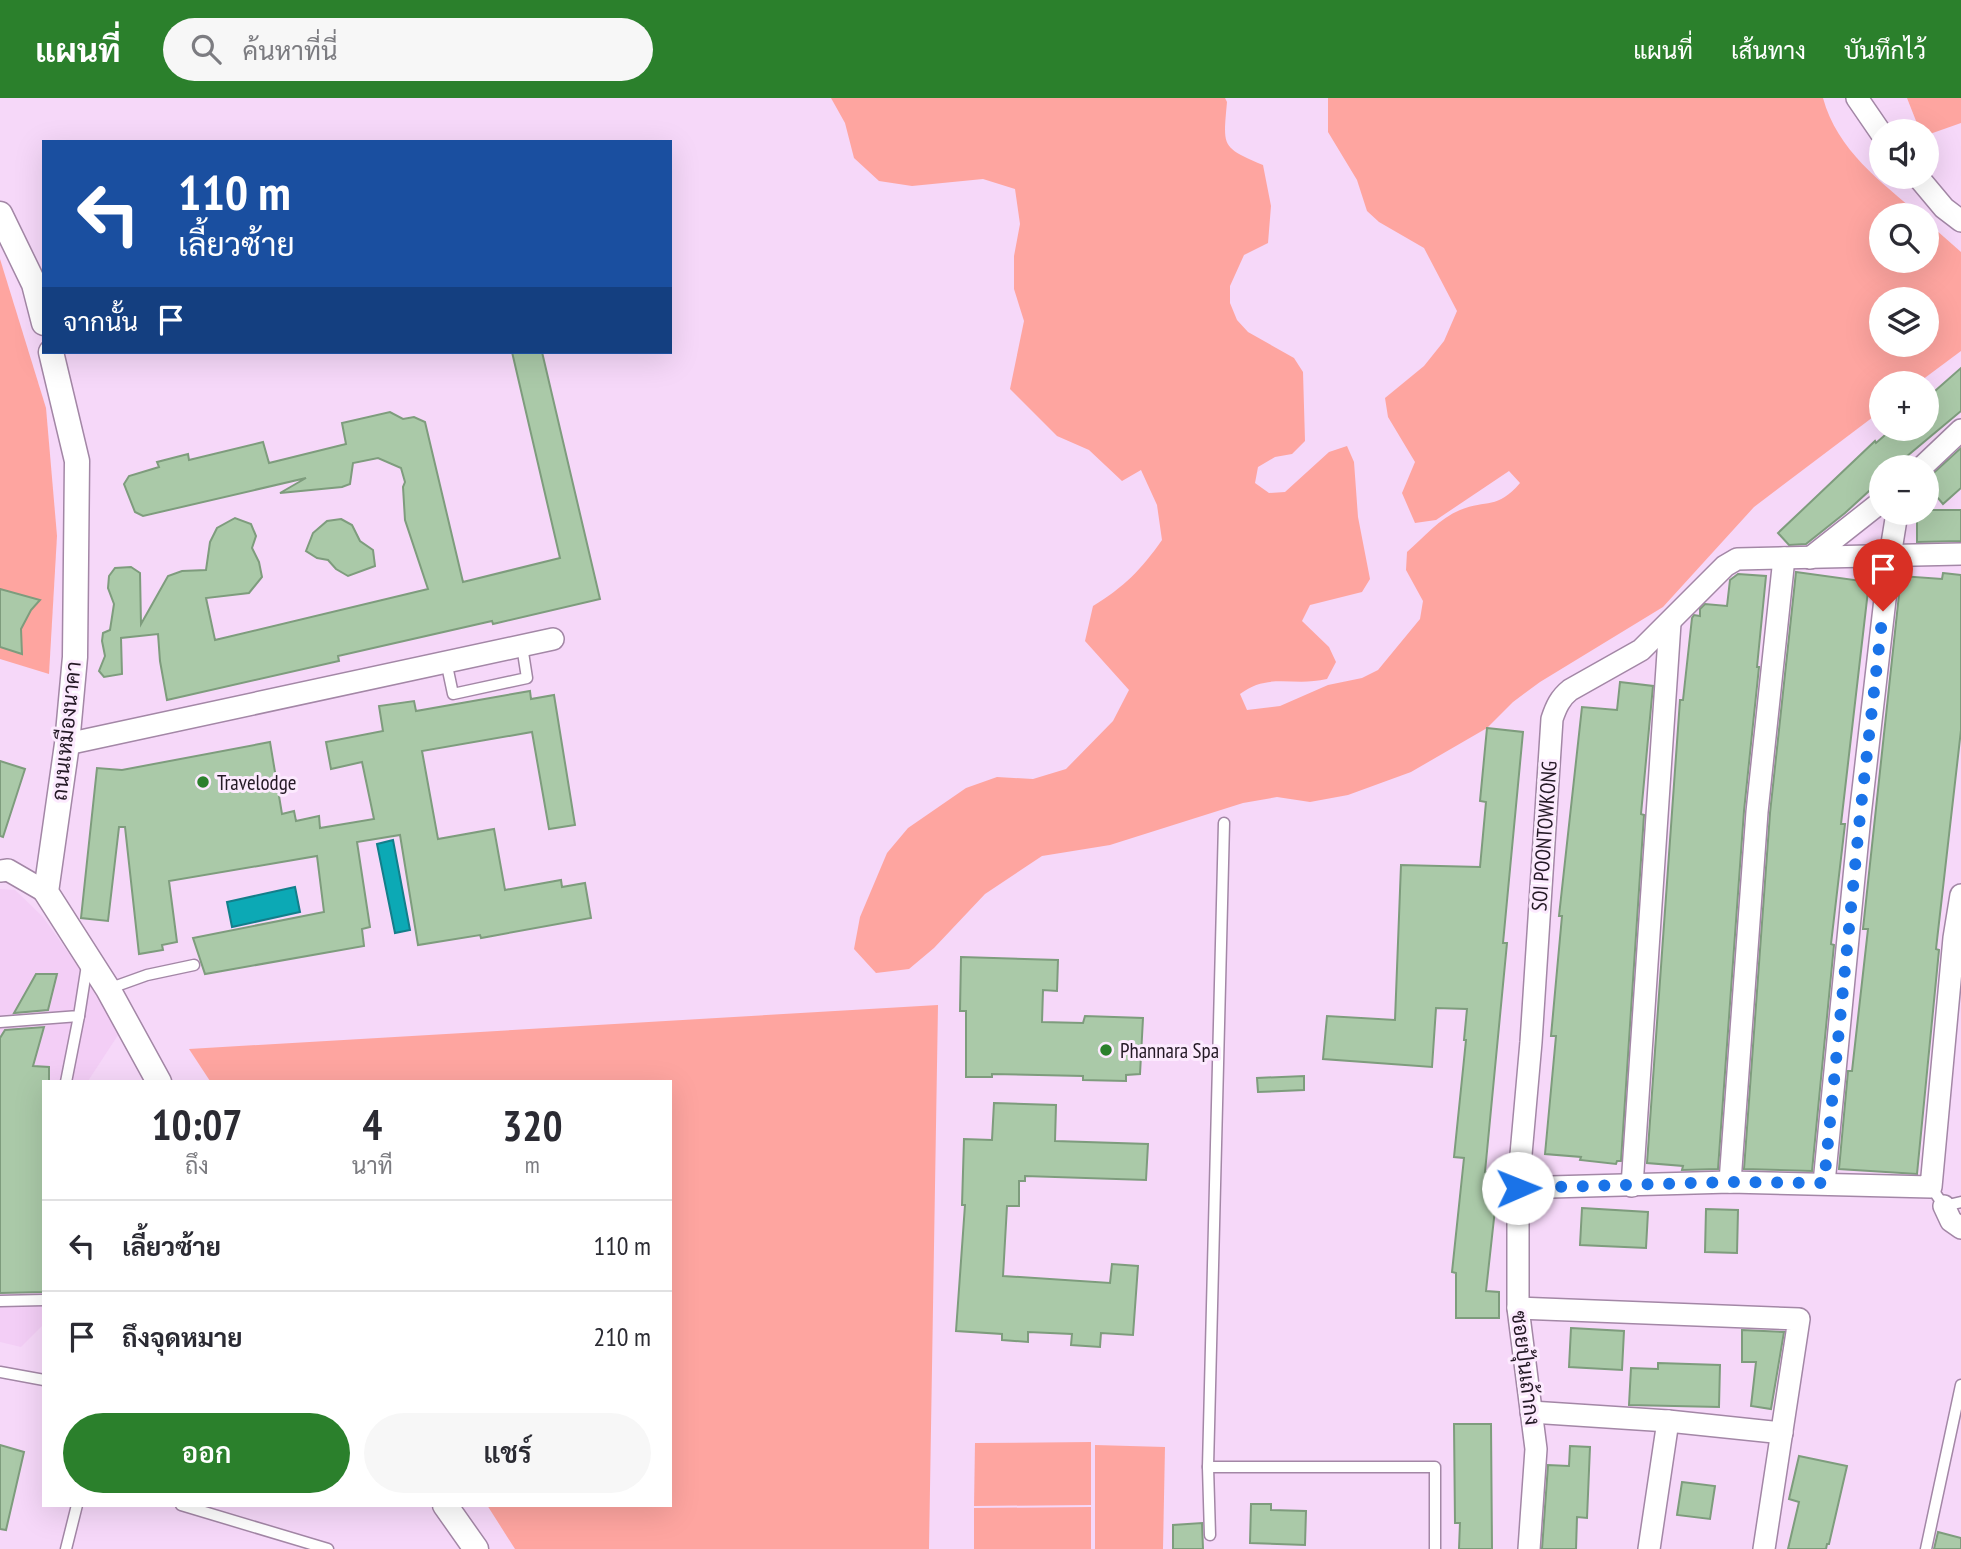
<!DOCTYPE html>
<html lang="th">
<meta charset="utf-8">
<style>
:root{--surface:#fff;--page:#f7f7f7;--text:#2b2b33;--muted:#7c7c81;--line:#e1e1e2;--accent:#2b802c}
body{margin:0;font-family:"PT Sans Narrow",Sarabun,sans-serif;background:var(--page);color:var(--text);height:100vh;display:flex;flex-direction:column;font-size:26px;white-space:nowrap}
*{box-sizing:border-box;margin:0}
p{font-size:23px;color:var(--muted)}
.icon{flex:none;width:38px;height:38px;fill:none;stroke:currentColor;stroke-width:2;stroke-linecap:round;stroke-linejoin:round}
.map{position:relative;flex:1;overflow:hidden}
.details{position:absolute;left:42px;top:982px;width:630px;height:427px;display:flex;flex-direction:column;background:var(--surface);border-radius:0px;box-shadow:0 7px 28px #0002}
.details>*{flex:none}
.top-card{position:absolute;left:42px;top:42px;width:630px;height:214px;border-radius:0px;box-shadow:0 7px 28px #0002;background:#1a4fa0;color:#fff;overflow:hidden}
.tools{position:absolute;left:1869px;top:21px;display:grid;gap:14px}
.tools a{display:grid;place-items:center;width:70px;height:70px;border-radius:50%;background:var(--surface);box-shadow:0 7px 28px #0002;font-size:35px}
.pin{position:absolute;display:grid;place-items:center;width:60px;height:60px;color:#fff;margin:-72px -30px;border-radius:50% 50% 50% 0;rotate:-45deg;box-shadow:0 0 7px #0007}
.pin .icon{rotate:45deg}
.me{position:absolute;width:77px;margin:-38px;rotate:89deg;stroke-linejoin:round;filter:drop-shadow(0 0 5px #0008)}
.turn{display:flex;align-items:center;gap:24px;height:147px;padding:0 21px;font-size:32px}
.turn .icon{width:91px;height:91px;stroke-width:2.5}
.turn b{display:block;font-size:49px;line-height:60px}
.then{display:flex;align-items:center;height:66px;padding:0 21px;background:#0003;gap:14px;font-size:26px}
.eta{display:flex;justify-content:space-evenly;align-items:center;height:119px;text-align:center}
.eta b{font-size:42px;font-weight:600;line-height:49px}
.action{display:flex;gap:14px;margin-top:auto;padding:14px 21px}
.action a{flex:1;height:80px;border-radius:42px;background:var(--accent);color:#fff;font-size:28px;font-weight:600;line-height:80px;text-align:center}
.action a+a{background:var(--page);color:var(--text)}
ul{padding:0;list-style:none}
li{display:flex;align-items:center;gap:21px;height:91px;padding:0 21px;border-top:2px solid var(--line)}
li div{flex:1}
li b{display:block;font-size:26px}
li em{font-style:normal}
header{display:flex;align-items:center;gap:42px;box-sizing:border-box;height:98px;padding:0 35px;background:var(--accent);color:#fff}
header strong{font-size:33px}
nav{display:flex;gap:38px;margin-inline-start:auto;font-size:24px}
.search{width:490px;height:63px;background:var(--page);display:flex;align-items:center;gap:18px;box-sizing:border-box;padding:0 24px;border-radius:38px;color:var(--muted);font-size:26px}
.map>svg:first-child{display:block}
</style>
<header>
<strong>แผนที่</strong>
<div class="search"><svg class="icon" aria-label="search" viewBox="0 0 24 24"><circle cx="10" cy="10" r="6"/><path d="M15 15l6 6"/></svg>ค้นหาที่นี่</div>
<nav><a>แผนที่</a><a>เส้นทาง</a><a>บันทึกไว้</a></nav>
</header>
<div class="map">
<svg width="1961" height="1451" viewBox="0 0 1961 1451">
<rect width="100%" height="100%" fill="#f6d8f9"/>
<!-- built -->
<polygon fill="#f3cef6" points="0,791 15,792 43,819 72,860 120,934 88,983 44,984 44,1226 21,1249 0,1244"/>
<!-- green -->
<g fill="#fea5a0" fill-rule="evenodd">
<path d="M 831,0 L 1225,0 L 1227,4 C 1223,49 1221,49 1263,67 L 1271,108 L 1268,145 L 1244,157 L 1230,188 L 1230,205 L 1237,222 L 1248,234 L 1294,260 L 1303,274 L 1305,343 L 1292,356 L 1275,359 L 1258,369 L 1255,385 L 1269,395 L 1285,394 L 1329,354 L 1347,348 L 1354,364 L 1358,419 L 1370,481 L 1362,494 L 1310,507 L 1302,523 L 1329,549 L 1336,564 L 1327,581 C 1293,589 1269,574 1240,596 L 1247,612 L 1280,608 L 1328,587 L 1362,580 L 1378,572 L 1420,521 L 1423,503 L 1406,472 L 1407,454 C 1423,440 1440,420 1460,412 C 1487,401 1497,412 1520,385 L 1509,373 L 1436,422 L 1415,425 L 1402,395 L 1415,364 L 1388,319 L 1385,300 L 1424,268 L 1444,243 L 1457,213 L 1424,150 L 1379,124 L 1367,113 L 1357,82 L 1328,34 L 1328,0 L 1823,0 C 1837,52 1881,84 1920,117 L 1881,117 L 1881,163 L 1927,163 L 1927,124 L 1961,154 L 1961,253 L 1918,285 L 1881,285 L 1881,313 L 1754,409 L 1663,509 L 1540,584 L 1513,604 L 1487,630 L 1411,674 L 1348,697 L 1310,704 L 1277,699 L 1243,705 L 1110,747 L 1042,758 L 985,796 L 934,850 L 909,871 L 876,875 L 854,851 L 860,819 L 887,755 L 908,730 L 966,690 L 997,679 L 1033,681 L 1066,671 L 1113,623 L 1129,592 L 1085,543 L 1093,508 C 1124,489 1141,472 1162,442 L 1157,407 L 1141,372 L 1122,383 L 1089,352 L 1057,338 L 1010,291 L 1024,223 L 1014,191 L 1014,158 L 1020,126 L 1015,91 L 983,81 L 912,88 L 879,83 L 854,60 L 845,25 ZM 1881,201 L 1927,201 L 1927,247 L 1881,247 Z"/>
<polygon points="1907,0 1961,0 1961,25 1927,37 1927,33 1920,33"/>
<polygon points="0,161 46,310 57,438 49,576 0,561"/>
<polygon points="938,907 929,1451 515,1451 487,1407 670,1407 670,984 210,983 189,951"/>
<polygon points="1091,1344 1091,1407 974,1408 975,1345"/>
<polygon points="1095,1347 1165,1349 1163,1451 1095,1451"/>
<polygon points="1091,1409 1091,1451 974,1451 974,1410"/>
</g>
<!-- water -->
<g fill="#0ca9b5" stroke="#137e8a" stroke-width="2">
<polygon points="393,742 410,832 395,835 377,746"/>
<polygon points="295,789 300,814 232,829 227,804"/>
</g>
<!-- building -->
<g fill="#aac9a8" stroke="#7e9c7d" stroke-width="2">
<polygon points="512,254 542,254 600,501 493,526 492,523 338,558 339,563 167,602 160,563 158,536 121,540 122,576 104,579 99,573 105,558 102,543 103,535 110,532 114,506 108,490 109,478 115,470 131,469 140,475 141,526 168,478 182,473 206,472 210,444 217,430 235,420 251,426 256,438 252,450 259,464 262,479 249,495 206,500 215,542 428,491 405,422 403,389 405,384 401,370 378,360 353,365 350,386 342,389 280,395 306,380 143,418 135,414 124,386 129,378 159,369 157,364 188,356 189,362 263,344 269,365 346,346 342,325 390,314 403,321 414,319 425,324 463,484 560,460"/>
<polygon points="1961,270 1961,313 1894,369 1881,369 1881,382 1845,415 1806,446 1789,447 1778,435 1875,343 1876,345 1892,331 1927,331 1927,300"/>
<polygon points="1961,350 1961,390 1943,406 1927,387 1927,381"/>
<polygon points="1927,412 1961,412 1961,443 1917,444 1917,415 1927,415"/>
<polygon points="341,421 352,427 360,443 373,452 375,468 348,478 336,471 328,462 317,460 306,453 313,435 327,423"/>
<polygon points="1796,474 1869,484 1841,726 1845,726 1831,846 1834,847 1812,1073 1744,1071 1770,715"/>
<polygon points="1943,475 1961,477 1961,632 1936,851 1939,852 1917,1076 1839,1071 1848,973 1852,973 1868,831 1863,831 1901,478 1942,481"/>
<polygon points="1738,476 1766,478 1757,569 1759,569 1744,713 1718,1071 1682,1072 1683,1068 1647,1065 1680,602 1683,602 1692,520 1694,517 1700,518 1700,511 1705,506 1727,508 1730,482"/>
<polygon points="0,491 40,502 31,512 21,531 22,556 0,549"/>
<polygon points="1620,584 1653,588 1641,716 1644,717 1621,1063 1617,1063 1616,1066 1580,1062 1581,1059 1545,1056 1556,938 1551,938 1562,818 1559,818 1582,609 1617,612"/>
<polygon points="530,593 531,601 554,597 575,727 549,731 532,634 422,653 438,741 494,731 505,792 561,782 562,789 585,785 591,820 481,840 480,837 418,847 400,737 357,744 370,829 362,831 364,848 205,876 193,840 324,814 317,758 169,783 177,844 162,847 163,852 139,856 125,729 119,729 108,823 81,820 97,670 122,672 270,644 282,716 294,713 296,723 319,718 320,730 374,721 362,664 331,671 326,644 383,633 379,608 414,603 416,613"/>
<polygon points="1487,630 1523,634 1503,845 1507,845 1485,1074 1499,1075 1486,1193 1499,1194 1499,1220 1456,1220 1456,1175 1452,1174 1464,1060 1454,1059 1466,942 1464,942 1467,911 1436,910 1432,969 1323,961 1327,918 1395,922 1401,767 1480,769 1486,704 1480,703"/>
<polygon points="0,663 25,671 3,739 0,738"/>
<polygon points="961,859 1058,862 1057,893 1043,892 1042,924 1083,925 1085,918 1143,920 1140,976 1126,977 1126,983 1083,982 1083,978 992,976 992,979 966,979 966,913 960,913"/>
<polygon points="36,876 57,876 48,912 14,915"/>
<polygon points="44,929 33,968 49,969 49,984 44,984 44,1194 0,1195 0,940 5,932"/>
<polygon points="1304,978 1304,992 1258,994 1257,980"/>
<polygon points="994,1005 1056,1007 1055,1043 1148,1046 1146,1082 1025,1078 1025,1083 1019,1083 1019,1108 1007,1108 1003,1178 1110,1185 1112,1166 1138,1168 1133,1237 1101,1235 1100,1249 1071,1247 1072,1236 1028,1234 1028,1244 1002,1242 1002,1236 956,1233 965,1107 962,1107 964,1041 992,1042"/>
<polygon points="1582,1110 1648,1114 1646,1150 1580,1147"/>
<polygon points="1706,1111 1738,1112 1737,1155 1705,1154"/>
<polygon points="1571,1230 1624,1233 1622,1272 1569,1269"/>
<polygon points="1742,1232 1784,1234 1771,1311 1751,1308 1756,1264 1742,1264"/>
<polygon points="1658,1265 1720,1267 1719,1309 1629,1307 1631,1270 1658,1271"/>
<polygon points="1454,1326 1491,1326 1492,1451 1459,1451 1460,1425 1455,1425"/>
<polygon points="0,1347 24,1354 6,1432 0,1431"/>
<polygon points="1570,1348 1590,1349 1587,1420 1577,1419 1576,1451 1542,1451 1548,1367 1569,1368"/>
<polygon points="1799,1358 1847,1368 1829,1446 1827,1446 1826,1451 1788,1451 1799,1404 1789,1401"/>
<polygon points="1682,1384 1715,1388 1710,1421 1677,1417"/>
<polygon points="1251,1406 1271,1406 1271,1412 1306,1413 1305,1447 1250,1445"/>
<polygon points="1202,1425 1203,1451 1173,1451 1173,1427"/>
<polygon points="1938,1434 1961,1440 1961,1451 1934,1451"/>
</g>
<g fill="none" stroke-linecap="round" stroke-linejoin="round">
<defs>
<g id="service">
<polyline points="446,563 453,596 527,580 522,548"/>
<polyline points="108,891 147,877 194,867"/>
<polyline points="0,924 79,918 87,867"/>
<polyline points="66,984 79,918"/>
<polyline points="1931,1089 1944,1108 1961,1104"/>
<polyline points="0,1203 44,1202"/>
<polyline points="0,1274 44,1282"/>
<polyline points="1208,1369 1435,1369 1435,1451"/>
<polyline points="181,1407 328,1451"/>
<polyline points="1210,1437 1208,1369 1224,725"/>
<polyline points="66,1451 77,1407"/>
<polyline points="1926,1451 1961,1287"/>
</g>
<g id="minor">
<polyline points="1857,0 1881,35"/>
<polyline points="1918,79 1944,110 1961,123"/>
<polyline points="1922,369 1961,332"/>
<polyline points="1810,460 1881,404"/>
<polyline points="67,646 553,541"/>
<polyline points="0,773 8,772 46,794"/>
<polyline points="1730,1084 1757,714 1784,460"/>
<polyline points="1824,1085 1860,718 1890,458 1897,415"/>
<polyline points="1632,1088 1670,525"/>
<polyline points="1518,1090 1730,1084 1931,1089 1954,840 1961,797"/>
<polyline points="1944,1108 1951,1123 1961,1130"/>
<polyline points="1518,1210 1799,1221 1764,1451"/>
<polyline points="1531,1314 1668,1323 1782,1335"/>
<path d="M 1529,1451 L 1536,1351 L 1518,1210 L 1518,1090 L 1531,944 L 1552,621 C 1556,609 1560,600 1570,592 L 1641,552 L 1725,468 L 1737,461 L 1961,456"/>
<polyline points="1649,1451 1668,1323"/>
</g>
<g id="tertiary">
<polyline points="0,116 34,186 44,225"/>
<polyline points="51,254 77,363 75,559 67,646 46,794 108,891 159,984"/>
<polyline points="445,1407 476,1451"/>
</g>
</defs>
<!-- service casing -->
<use href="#service" stroke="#a387a6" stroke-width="13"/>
<!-- minor casing -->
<use href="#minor" stroke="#a387a6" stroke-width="24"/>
<!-- tertiary casing -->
<use href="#tertiary" stroke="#a387a6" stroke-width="27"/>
<!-- service -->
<use href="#service" stroke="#fff" stroke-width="10"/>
<!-- minor -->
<use href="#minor" stroke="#fff" stroke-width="21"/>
<!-- tertiary -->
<use href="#tertiary" stroke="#fff" stroke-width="24"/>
</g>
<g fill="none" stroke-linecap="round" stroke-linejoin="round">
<!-- route -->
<polyline stroke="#1a73e8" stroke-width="12" stroke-dasharray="0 21.6" points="1518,1090 1730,1084 1824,1085 1860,718 1883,513"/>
</g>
<!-- markers -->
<g fill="#2b802c" stroke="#fceafe" stroke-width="2.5">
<circle cx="203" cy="684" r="7"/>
<circle cx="1106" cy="952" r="7"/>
</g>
<g text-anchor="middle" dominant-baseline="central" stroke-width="6" stroke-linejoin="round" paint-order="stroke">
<!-- street labels -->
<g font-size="21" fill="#241925" stroke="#fceafe">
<text transform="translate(66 633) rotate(-84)">ถนนเหมืองนาคา</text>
<text transform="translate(1544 738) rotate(-86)">SOI POONTOWKONG</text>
<text transform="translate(1526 1270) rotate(83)">ซอยปุ้นเถ้ากง</text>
</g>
<!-- poi labels -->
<g font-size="21" fill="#241925" stroke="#fceafe" text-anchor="start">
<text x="217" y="684">Travelodge</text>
<text x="1120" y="952">Phannara Spa</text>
</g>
</g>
</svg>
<div class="tools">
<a><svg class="icon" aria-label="sound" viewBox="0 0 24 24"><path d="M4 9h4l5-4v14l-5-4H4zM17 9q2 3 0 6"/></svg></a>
<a><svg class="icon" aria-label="search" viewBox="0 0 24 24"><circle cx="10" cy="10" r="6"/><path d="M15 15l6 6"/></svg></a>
<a><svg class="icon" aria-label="layers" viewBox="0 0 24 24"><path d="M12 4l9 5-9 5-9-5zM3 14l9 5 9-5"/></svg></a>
<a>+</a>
<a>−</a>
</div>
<div class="pin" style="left:1883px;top:513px;background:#d93025"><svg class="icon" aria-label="arrive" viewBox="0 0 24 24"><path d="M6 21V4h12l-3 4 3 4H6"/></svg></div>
<svg class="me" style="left:1518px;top:1090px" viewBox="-20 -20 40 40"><circle r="19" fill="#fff"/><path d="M0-13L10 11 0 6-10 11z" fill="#1a73e8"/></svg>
<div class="top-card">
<div class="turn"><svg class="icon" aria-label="left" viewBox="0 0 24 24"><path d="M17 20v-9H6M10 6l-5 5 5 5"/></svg><div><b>110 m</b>เลี้ยวซ้าย</div></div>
<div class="then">จากนั้น<svg class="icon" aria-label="arrive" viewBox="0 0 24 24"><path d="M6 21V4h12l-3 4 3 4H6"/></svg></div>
</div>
<section class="details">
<div class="eta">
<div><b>10:07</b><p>ถึง</p></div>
<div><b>4</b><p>นาที</p></div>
<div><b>320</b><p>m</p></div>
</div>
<ul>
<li><svg class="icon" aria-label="left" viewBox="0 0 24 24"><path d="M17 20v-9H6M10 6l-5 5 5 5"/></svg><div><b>เลี้ยวซ้าย</b></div><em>110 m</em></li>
<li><svg class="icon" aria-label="arrive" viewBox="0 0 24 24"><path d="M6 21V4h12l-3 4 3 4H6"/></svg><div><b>ถึงจุดหมาย</b></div><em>210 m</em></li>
</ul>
<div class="action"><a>ออก</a><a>แชร์</a></div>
</section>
</div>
